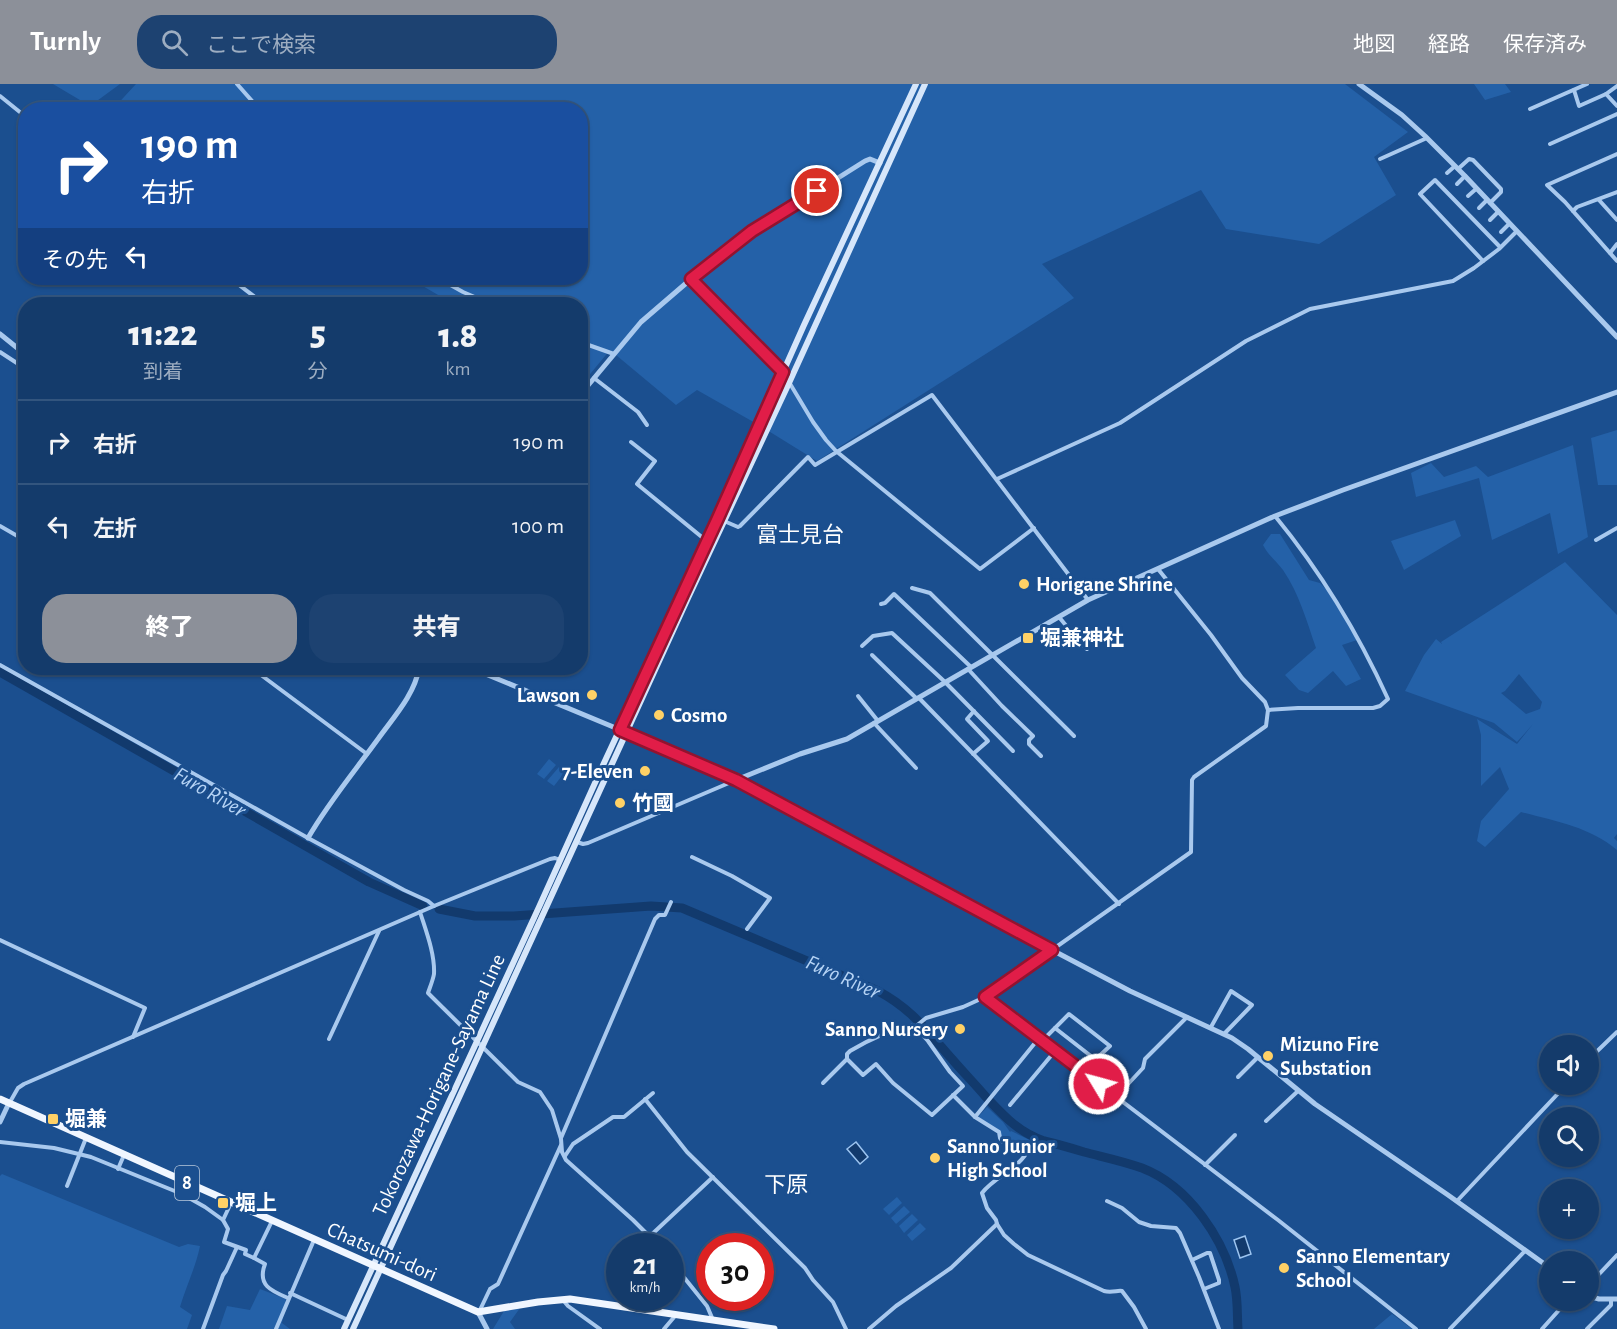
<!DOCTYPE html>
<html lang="ja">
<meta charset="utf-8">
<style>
:root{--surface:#143b6b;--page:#1d4271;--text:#f1f3f6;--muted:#9dadc1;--line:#33557e;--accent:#8c9099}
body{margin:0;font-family:"Alegreya Sans","Noto Sans JP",sans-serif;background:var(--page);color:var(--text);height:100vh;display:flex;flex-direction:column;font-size:22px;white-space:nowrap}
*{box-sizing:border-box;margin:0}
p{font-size:20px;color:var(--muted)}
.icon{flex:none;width:33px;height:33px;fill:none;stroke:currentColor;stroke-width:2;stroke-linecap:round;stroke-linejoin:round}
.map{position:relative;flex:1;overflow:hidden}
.drawer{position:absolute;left:18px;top:213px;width:570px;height:378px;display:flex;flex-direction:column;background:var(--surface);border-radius:24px;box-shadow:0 2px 4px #0004,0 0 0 2px var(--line)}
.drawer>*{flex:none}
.banner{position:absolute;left:18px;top:18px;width:570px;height:183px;border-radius:24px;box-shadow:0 2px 4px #0004,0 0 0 2px var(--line);background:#1a4fa0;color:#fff;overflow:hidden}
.buttons{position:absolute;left:1539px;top:951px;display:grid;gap:12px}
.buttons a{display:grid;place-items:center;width:60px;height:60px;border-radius:50%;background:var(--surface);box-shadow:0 2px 4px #0004,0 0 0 2px var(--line);font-size:30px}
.speed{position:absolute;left:606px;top:1149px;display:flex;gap:12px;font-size:30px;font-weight:700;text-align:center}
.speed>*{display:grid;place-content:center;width:78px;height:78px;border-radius:50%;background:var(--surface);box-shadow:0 2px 4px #0004,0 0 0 2px var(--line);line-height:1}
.speed small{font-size:15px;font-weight:400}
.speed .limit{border:9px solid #d22;background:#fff;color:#111}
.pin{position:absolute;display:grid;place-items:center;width:51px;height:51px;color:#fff;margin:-26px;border:3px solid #fff;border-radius:50%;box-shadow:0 2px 6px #0007}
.me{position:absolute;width:66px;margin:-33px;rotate:307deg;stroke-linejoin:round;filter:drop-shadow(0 0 4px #0008)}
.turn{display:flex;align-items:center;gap:21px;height:126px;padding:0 24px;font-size:27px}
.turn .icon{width:78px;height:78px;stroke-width:2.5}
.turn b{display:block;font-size:42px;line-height:51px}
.then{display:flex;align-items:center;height:57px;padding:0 24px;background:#0003;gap:12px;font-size:22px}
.eta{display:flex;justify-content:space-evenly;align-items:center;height:102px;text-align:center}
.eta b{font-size:36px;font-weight:800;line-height:42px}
.primary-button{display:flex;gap:12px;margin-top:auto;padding:12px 24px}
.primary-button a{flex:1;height:69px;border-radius:24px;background:var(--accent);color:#fff;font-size:24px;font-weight:800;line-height:69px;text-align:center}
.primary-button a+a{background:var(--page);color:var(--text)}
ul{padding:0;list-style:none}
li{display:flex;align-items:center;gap:18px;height:84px;padding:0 24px;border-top:2px solid var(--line)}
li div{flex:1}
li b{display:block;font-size:22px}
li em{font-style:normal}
header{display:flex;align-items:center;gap:36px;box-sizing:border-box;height:84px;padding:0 30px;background:var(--accent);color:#fff}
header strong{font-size:28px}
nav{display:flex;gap:33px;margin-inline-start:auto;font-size:21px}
.search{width:420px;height:54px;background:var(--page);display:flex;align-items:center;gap:15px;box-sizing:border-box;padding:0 21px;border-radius:24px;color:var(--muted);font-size:22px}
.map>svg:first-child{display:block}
</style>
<header>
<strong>Turnly</strong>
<div class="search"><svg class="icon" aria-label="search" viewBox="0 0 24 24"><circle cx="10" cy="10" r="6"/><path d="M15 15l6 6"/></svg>ここで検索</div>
<nav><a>地図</a><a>経路</a><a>保存済み</a></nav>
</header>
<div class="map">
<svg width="1617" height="1245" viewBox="0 0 1617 1245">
<rect width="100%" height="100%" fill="#1b4f8f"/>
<!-- green -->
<g fill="#2461a8" fill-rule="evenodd">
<polygon points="53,0 120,0 90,22"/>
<polygon points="136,0 1345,0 1408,48 1374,73 1396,111 1319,160 1226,145 1201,106 1042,180 1074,214 817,377 757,340 697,306 676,321 610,266 581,301 580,220 442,220 445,215 409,194 580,194 580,26 112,26"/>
<polygon points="1474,0 1505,0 1511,8 1485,16"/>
<polygon points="1617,346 1617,401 1598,401 1591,354"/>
<polygon points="1573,361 1588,453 1558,470 1550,429 1492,456 1479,394 1416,413 1411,389 1431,379 1444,393 1476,382 1488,393"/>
<polygon points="1455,436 1461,452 1404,486 1391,457"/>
<path d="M 1271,450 L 1280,450 L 1309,496 L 1320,499 L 1329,508 L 1357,556 L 1342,561 L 1361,595 L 1346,602 L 1333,587 L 1308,609 L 1299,606 L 1285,591 L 1316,564 C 1307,538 1299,509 1283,486 C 1276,477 1268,471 1263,461 Z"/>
<path d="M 1565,478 L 1617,531 L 1617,750 L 1614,754 L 1617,757 L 1617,766 C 1590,743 1555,737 1521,728 L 1485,763 L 1477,757 L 1481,737 L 1509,705 L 1500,683 L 1481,702 L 1481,651 L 1477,635 L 1517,660 L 1533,640 L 1517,658 L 1494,639 L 1405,607 L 1424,571 L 1436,555 L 1442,560 L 1441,558 ZM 1519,590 L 1542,618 L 1540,625 L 1526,630 L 1501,609 L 1505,607 Z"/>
<polygon points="549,675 556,681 544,695 537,690"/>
<polygon points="559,683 565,688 554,702 547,697"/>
<polygon points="987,1023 1003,1038 1010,1048 1011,1047 1034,1058 1032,1062 1024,1059 1006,1058 1001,1053 1000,1047 979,1034 979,1032"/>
<path d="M 2,1090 L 179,1163 L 188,1160 L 200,1162 C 196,1182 186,1203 180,1223 L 192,1231 L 187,1245 L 0,1245 L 0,1092 Z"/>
<polygon points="897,1113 902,1119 889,1131 883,1125"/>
<polygon points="904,1122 910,1128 896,1140 891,1134"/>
<polygon points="912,1130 918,1136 904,1149 899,1142"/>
<polygon points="920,1139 926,1145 912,1157 907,1151"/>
<polygon points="260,1205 286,1215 282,1239 290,1245 219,1245 227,1222 250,1226"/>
<polygon points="520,1224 510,1238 515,1245 493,1245 504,1227"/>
<polygon points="1392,1230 1412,1245 1374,1245"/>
</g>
<!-- water -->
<g fill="#123a6d" stroke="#9cc4f0" stroke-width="1.5">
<polygon points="856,1058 868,1073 860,1080 847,1065"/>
<polygon points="1245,1152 1251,1170 1240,1174 1234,1156"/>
</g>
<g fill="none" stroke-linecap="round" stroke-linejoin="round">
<!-- river -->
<g stroke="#123a6d" stroke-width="9">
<polyline points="0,588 369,798 423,822"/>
<path d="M 439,825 L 475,832 L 514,832 L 651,822 L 682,824 L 878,907 C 912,925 927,947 952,975 C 963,988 975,1000 986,1013 C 1004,1032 1018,1048 1044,1057 C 1057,1060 1071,1064 1084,1068 C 1103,1073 1123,1077 1142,1084 C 1189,1102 1225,1156 1235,1203 C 1238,1217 1237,1231 1238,1245"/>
</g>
<!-- minor -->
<g stroke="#a9c9ee" stroke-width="4">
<polyline points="237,0 260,26"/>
<polyline points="1574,6 1579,22 1606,10 1617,2"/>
<polyline points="1606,10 1617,22"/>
<polyline points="0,12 26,33"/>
<polyline points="1530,25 1587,0"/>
<polyline points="1550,60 1617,30"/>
<polyline points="1617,70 1547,101 1565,118 1617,177"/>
<polyline points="1380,75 1427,54"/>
<polyline points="1458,85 1469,75 1473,76 1501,105 1501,108 1490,119"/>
<polyline points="1447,89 1455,82"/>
<polyline points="1457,100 1465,92"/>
<polyline points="1468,112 1476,105"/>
<polyline points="1599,116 1617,136"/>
<polyline points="1479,124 1487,116"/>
<polyline points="1573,127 1577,123 1617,108"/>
<polyline points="1490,136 1498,128"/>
<polyline points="1501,148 1509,140"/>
<polyline points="1610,169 1617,160"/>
<polyline points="1483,177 1420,110 1435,96 1500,163"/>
<polyline points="230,194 264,220"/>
<polyline points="438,194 463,208 491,220"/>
<polyline points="691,195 783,288 813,338 826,356 836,367 980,485 1034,444"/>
<polyline points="580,258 614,270"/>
<polyline points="0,268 26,285"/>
<polyline points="594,294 638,328 647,341"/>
<polyline points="631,358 655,377 637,400 703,454"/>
<polyline points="997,395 1120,339 1246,257 1310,225 1453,197 1474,184 1499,165 1516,148"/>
<polyline points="724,437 738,443 740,442 808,373 815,381 932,311 1088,516"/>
<polyline points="0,442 26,457"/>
<polyline points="1596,456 1617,444"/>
<polyline points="912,504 930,509 1074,652"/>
<polyline points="881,520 885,519 894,510 971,583"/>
<polyline points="1059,533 1077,555 1087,565"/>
<polyline points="862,562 873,552 892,549 945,598 1013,667"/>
<polyline points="872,571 916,614"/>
<polyline points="0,581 308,754 404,806 428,817 434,822 550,775 555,774 560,776"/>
<polyline points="248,584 261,591 367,670"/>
<polyline points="968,585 1002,622 1033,652 1029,656 1029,660 1041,672"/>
<polyline points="858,612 878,637"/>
<polyline points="919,614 1119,820"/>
<path d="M 1268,626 L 1298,624 L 1373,624 L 1380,622 L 1388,615 C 1358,549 1321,488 1275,432"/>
<polyline points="874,639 916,684"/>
<polyline points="973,670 988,657 967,635 974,627"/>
<polyline points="577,758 583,760 588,759 736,696"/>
<polyline points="692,773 732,792 770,814 747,845"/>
<path d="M 420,828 C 426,847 435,870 434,890 C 433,896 430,903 428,909 L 431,912 L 518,998 L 540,1008 L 552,1026 L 561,1055 L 562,1068 L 566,1076 L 633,1136 L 659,1162"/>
<polyline points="0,856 145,924 133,953"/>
<polyline points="985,913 1278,1136 1416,1245"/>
<polyline points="915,943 926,934 963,923 985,913 1191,768 1192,696 1194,693 1266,642 1268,626 1265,618 1242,594 1211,551 1158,485"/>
<polyline points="1211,943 1231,907 1252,921 1224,950"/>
<polyline points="1055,944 1096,976"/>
<polyline points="329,955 379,847"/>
<polyline points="1042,957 1069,930 1110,962 1082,988"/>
<polyline points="1588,976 1617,948"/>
<polyline points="1238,993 1257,974"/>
<path d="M 823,999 L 847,975 L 847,970 L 850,967 C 870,955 890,946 913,941 L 928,957 L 950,988 L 963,1002 L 932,1031 L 893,999 L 876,980 L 863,991 L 847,975"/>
<path d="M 953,1011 L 975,1033 L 999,1048 L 1000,1054 L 1003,1058 L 1026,1061 L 1029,1064 C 1021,1084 995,1092 982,1109 L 987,1124 L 996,1136 L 997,1140 L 1004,1151 L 1014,1160 L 1028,1171 L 1104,1207 C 1112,1209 1118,1206 1122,1207 L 1134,1223 L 1146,1245"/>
<polyline points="1116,1013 1143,984 1145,975 1187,933"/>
<polyline points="645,1015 687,1068 805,1184 813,1196 833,1218 846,1245"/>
<polyline points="10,1018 18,1004 24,1000 434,822"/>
<polyline points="1010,1021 1055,967"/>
<polyline points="975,1033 1039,954"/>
<polyline points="1266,1037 1298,1007"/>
<polyline points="561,1054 655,835 659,831 665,831 671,818"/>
<polyline points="0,1058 54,1064 91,1073 182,1110 205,1123 223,1136"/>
<polyline points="565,1072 573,1060 613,1033 624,1033 653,1009"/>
<polyline points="1205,1081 1235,1051"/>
<polyline points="118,1085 124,1071"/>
<polyline points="67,1102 86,1054"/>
<polyline points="1107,1117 1122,1124 1139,1138 1151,1142 1176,1144 1180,1149 1199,1193 1219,1245"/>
<polyline points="1457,1117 1567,1000"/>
<polyline points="231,1119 223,1136 228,1145 224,1158 246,1166 245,1170 254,1174 272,1137"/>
<polyline points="649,1153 713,1093"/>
<path d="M 254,1174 L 265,1180 C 257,1201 271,1207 288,1214"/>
<polyline points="670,1176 707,1222 713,1236"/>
<polyline points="1192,1176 1207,1169 1210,1169 1219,1196 1219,1199 1204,1205"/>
<polyline points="1588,1202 1617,1171"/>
<polyline points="290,1209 348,1236"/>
<polyline points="563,1216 568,1222 600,1245"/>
<polyline points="479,1228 490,1205 498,1200 561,1061"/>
<polyline points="203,1245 223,1191 226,1187 237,1163"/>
<polyline points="276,1245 314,1156"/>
<polyline points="664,1245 675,1232"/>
<polyline points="869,1245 896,1222 951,1184 997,1140"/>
<polyline points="1450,1245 1525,1167"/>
<polyline points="1542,1245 1568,1216"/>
<polyline points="1587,1245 1611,1221 1611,1216"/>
</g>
<!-- tertiary -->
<g stroke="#a9c9ee" stroke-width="5">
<polyline points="1359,0 1402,31 1425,52 1465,92 1617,253"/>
<polyline points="0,250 26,271"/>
<polyline points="580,311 641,238 691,195 752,148 865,77 870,75 880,79"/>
<polyline points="471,584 611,642 736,696 1052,866 1130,907 1232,954 1248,965 1315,1020 1448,1111 1550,1184"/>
<polyline points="736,696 800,670 847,655 1088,516 1275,432 1343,406 1617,308"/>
<path d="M 308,754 C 328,719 354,688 378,655 C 393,634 415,610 419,584"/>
<polyline points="0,1038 9,1019"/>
<polyline points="1588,1212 1599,1215 1617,1215"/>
<polyline points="478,1228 487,1245"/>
</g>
<!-- secondary -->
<g stroke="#d6e6fa" stroke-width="6">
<polyline points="344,1245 539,823 604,679 718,434 804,241 916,0"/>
<polyline points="353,1245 688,514 789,299 925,0"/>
</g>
<!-- primary -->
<polyline stroke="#f0f6ff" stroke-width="7" points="0,1015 478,1228 538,1218 570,1215 774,1245"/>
</g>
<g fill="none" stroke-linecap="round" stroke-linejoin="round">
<defs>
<polyline id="route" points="817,107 752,147 691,195 783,288 718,434 620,646 736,696 1052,866 985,913 1099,1000"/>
</defs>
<!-- route casing -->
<use href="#route" stroke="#92132f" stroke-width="15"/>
<!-- route -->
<use href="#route" stroke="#e11d48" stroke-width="10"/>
</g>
<!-- markers -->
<g fill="#ffd166" stroke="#1b4f8f" stroke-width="2">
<circle cx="1024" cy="500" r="6"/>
<rect x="1022" y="548" width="12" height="12" rx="3"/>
<circle cx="592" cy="611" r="6"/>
<circle cx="659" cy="631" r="6"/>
<circle cx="645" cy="687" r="6"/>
<circle cx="620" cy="719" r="6"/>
<circle cx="960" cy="945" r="6"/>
<circle cx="1268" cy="972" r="6"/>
<rect x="47" y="1029" width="12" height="12" rx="3"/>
<circle cx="935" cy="1074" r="6"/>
<rect x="217" y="1113" width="12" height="12" rx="3"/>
<circle cx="1284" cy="1184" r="6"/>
</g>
<g text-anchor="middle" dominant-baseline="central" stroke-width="6" stroke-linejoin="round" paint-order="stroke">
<!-- shield labels -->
<rect fill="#1b4f8f" stroke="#bbcadd" stroke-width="1.5" x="175" y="1082" width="24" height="34" rx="4.5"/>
<g font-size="20" font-weight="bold" fill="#fff">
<text x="187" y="1099">8</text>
</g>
<!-- poi labels -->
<g font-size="21" font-weight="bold" fill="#fff" stroke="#1b4f8f" text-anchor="start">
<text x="1036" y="500">Horigane Shrine</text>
<text x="1040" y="554">堀兼神社</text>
<text x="580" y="611" text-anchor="end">Lawson</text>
<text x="671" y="631">Cosmo</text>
<text x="633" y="687" text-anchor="end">7-Eleven</text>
<text x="632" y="719">竹國</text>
<text x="948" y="945" text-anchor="end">Sanno Nursery</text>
<text x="1280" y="960">Mizuno Fire<tspan x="1280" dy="24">Substation</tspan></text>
<text x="65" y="1035">堀兼</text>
<text x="947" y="1062">Sanno Junior<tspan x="947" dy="24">High School</tspan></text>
<text x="235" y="1119">堀上</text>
<text x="1296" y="1172">Sanno Elementary<tspan x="1296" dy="24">School</tspan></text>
</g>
<!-- street labels -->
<g font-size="21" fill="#fff" stroke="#1b4f8f">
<text transform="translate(439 1001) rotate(-65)">Tokorozawa-Horigane-Sayama Line</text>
<text transform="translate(382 1168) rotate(24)">Chatsumi-dori</text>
</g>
<!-- neighbourhood labels -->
<g font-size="22" fill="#fff" stroke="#1b4f8f">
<text x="800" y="451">富士見台</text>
<text x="786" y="1101">下原</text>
</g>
<!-- water labels -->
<g font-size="22" font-style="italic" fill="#b5d3f5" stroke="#1b4f8f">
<text transform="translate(210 708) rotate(30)">Furo River</text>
<text transform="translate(843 893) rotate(24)">Furo River</text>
</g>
</g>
</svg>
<div class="buttons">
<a><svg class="icon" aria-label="sound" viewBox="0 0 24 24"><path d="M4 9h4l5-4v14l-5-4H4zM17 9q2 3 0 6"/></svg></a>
<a><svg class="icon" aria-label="search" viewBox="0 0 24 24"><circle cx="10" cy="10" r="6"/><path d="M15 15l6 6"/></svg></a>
<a>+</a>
<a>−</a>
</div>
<div class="speed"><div>21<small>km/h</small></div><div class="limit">30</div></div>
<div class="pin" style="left:817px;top:107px;background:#d93025"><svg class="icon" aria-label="arrive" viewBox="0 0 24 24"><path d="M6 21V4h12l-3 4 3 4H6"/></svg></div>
<svg class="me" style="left:1099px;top:1000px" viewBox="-20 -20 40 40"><circle r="17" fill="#e11d48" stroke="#fff" stroke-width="3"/><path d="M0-11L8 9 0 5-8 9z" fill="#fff"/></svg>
<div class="banner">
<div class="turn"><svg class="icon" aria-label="right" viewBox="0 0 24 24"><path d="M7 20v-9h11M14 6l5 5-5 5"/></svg><div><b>190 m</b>右折</div></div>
<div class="then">その先<svg class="icon" aria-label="left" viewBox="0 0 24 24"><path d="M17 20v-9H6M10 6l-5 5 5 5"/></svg></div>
</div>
<section class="drawer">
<div class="eta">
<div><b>11:22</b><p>到着</p></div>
<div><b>5</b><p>分</p></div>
<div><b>1.8</b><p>km</p></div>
</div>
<ul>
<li><svg class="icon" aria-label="right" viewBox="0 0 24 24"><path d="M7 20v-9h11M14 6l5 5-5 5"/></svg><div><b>右折</b></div><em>190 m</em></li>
<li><svg class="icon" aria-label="left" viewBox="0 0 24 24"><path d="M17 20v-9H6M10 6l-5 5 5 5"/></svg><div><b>左折</b></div><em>100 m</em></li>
</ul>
<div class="primary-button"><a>終了</a><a>共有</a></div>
</section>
</div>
